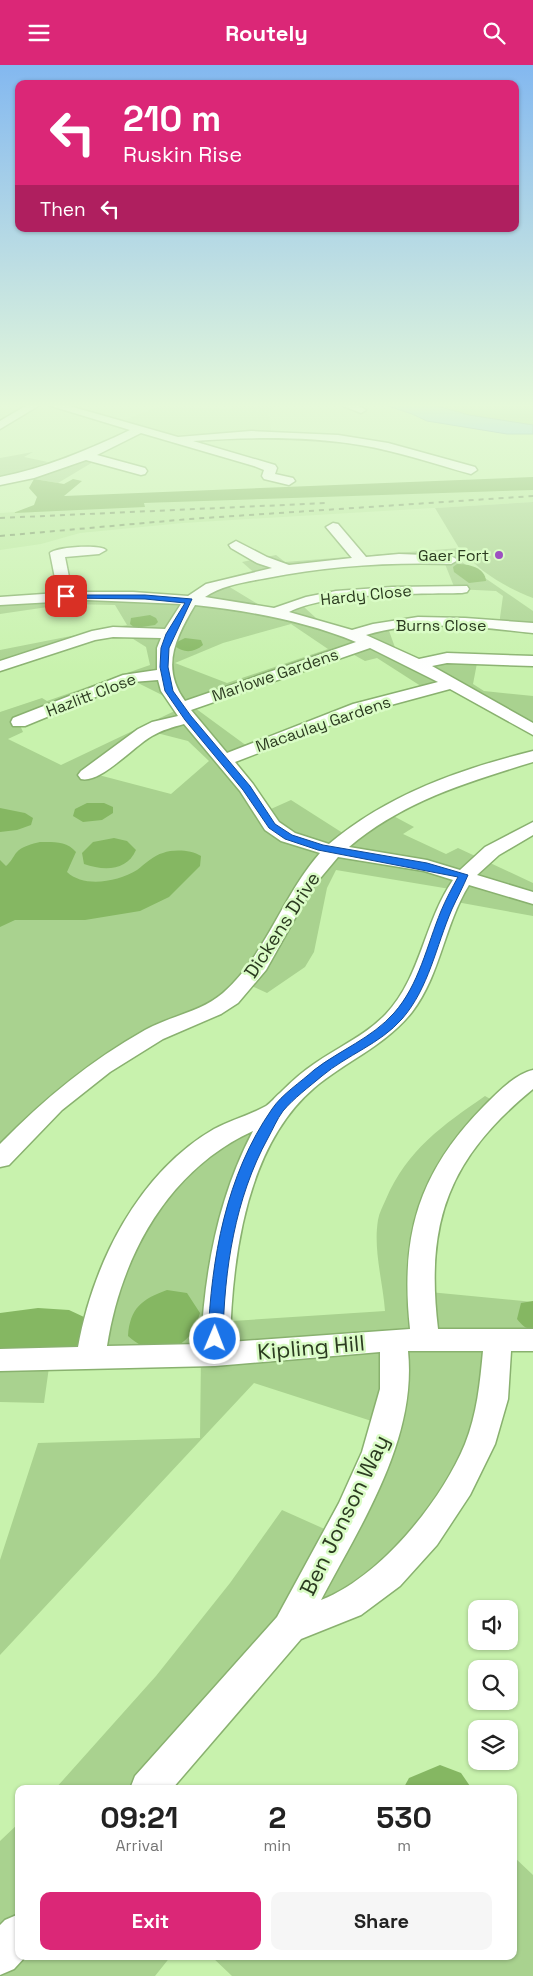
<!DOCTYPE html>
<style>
:root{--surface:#fff;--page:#f6f6f6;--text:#222;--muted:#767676;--accent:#db2777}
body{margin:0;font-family:"Space Grotesk",sans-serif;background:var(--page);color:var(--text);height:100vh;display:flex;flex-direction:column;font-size:19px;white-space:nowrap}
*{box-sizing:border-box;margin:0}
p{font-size:16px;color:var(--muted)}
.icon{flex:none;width:28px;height:28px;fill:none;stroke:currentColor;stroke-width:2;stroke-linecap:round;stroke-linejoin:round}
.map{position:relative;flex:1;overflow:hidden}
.details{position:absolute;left:15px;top:1720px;width:502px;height:175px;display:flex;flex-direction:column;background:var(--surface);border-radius:10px;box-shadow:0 1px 4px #0004}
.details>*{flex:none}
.top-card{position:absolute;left:15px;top:15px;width:504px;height:152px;border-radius:10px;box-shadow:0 1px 4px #0004;background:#db2777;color:#fff;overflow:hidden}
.buttons{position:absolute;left:468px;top:1535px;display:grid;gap:10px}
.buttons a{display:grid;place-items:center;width:50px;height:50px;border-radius:10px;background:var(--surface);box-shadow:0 1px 4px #0004;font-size:25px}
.pin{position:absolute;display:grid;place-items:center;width:42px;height:42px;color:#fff;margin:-21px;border-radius:10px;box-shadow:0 2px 8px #0006}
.me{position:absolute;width:55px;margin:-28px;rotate:1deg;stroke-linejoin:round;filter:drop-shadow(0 0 4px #0008)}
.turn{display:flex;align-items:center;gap:18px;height:105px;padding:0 25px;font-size:22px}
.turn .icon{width:65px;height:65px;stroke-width:2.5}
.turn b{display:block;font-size:35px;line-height:42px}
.then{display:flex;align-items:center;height:48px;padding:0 25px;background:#0003;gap:10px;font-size:19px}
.eta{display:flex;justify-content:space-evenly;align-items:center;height:85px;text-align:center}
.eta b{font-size:30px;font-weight:700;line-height:35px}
.action{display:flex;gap:10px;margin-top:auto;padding:10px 25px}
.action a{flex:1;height:58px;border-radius:10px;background:var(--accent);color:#fff;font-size:20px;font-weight:700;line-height:58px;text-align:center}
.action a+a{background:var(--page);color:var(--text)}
header{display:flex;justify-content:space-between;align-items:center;height:65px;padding:0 25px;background:var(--accent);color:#fff;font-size:22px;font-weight:700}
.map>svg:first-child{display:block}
</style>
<header><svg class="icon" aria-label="menu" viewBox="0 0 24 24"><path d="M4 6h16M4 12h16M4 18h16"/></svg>Routely<svg class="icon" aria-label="search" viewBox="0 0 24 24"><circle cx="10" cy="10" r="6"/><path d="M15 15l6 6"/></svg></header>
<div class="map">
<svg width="533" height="1911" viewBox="0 0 533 1911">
<rect width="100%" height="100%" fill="#c8f2ad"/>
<!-- built -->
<g fill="#bae89d">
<polygon points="236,340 278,340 269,346 271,367 168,370 125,355 159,341 230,344"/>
<polygon points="533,413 533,437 183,458 80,468 41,479 0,485 0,448"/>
</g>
<!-- green -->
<g fill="#a9d28f" fill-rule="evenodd">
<polygon points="434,340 533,340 533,360 469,350"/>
<polygon points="33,387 24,392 48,397 0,414 0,393"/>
<polygon points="84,396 93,397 58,418 34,414 59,402"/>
<path d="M 533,437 L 533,533 C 505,522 479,507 460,483 L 459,495 L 533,546 L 533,563 L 499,560 L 503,531 L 496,526 L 455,524 L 443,494 L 427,493 L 257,510 L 242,497 L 276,490 L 285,497 L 459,483 L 435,443 Z"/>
<path d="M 223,518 L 274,549 L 300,538 C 336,573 339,573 387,560 L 398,591 L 416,599 L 478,593 L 473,619 L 484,626 L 533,631 L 533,665 L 453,619 L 427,625 L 377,593 L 365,596 L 347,586 L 191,640 L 251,684 L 225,695 L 262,748 L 291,735 L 349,772 L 386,747 L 414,762 L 403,769 L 446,789 L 458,783 L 533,818 L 533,851 L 451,836 L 456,825 L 336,805 L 327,823 L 314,887 L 305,902 L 267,928 L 245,918 L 157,968 L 0,1094 L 0,647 L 42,633 L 47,636 L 150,600 L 146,582 L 130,572 L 106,568 L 0,601 L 0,585 L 127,560 L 115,540 L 68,539 L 0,549 L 0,536 L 25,533 L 190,536 ZM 291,559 L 328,584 L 227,618 L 175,598 L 223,578 ZM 128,613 L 178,638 L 181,643 L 61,700 L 8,674 L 23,667 L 19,658 ZM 149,666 L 188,676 L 209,696 L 171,729 L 91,708 Z"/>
<path d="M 485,1031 L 499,1039 L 443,1108 L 419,1226 L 533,1237 L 533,1275 L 498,1274 L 493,1334 L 426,1470 L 289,1563 L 171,1724 L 55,1724 L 156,1611 L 230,1518 L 282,1445 L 338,1470 L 387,1361 L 254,1318 L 0,1590 L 0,1495 L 38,1378 L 200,1373 L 201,1291 L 50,1295 L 44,1338 L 0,1337 L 0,1255 L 97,1257 L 158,1126 L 254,1054 L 255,1085 L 216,1257 L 385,1246 C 383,1217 373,1185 378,1155 C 379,1148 383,1141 386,1134 C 407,1085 443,1060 485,1031 Z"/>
<polygon points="19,1758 19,1891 171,1891 155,1911 0,1911 0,1776"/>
<polygon points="514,1792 533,1810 533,1911 232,1911 211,1891 514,1891"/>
</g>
<!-- forest -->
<g fill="#85b762">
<polygon points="533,412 533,425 144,438 145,442 13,448 34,440 37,432 29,423 34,414 64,419 73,414 82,416 64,431"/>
<path d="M 457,499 C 468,499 485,502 486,516 L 469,518 L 454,507 L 453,502 Z"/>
<polygon points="150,550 156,553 158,557 155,560 135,563 130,559 131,553"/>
<path d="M 185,573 L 201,575 L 203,580 C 194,588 183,588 175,581 L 177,577 Z"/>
<polygon points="87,738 104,738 113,742 113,748 102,755 83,757 73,751 75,744"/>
<polygon points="0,743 25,748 33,753 31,760 17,765 0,767"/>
<path d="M 114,773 L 127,776 L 136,785 C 127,806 104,806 84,799 L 82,788 L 93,777 Z"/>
<path d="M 40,777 C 54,777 67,776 76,787 L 67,807 C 84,823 117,817 137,805 C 145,799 154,790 163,788 C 174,784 191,785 201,791 L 200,801 L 169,832 L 140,846 L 85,855 L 15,855 L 0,862 L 0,795 L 6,801 C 11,797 13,792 16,788 C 22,781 32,779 40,777 Z"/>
<path d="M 167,1225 L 187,1228 L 200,1248 C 198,1254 196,1261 193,1266 C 177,1291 147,1289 128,1271 C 130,1243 142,1234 167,1225 Z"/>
<path d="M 533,1236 L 533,1264 C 525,1264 522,1260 517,1254 L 521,1238 Z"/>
<polygon points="38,1243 69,1245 84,1252 87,1270 78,1280 69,1285 0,1285 0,1248"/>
<polygon points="440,1700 461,1708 472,1724 403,1724 409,1713"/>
</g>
<!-- water -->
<polygon fill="#8dbffc" stroke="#7097ba" points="385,340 434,340 469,350 533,360 533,369 507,369 427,356 412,349"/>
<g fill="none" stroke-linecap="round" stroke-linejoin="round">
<defs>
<g id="minor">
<polygon points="27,340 40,340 0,364 0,356"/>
<path d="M 48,340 L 66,340 L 178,372 L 251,366 L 338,370 L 388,378 L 475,402 L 477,405 L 471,409 C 434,399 398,386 360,380 C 305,371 249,372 193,376 L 275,400 L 277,403 L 275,409 L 293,413 L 295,416 L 289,420 L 264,414 L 262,411 L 264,405 L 254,401 L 141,368 L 97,390 L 145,403 L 147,406 L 145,409 L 141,410 L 86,395 L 34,413 L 0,420 L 0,412 C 45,403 88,385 130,365 Z"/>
<polygon points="341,340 357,340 366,345 361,348"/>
<path d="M 333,458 L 338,459 L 366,492 L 399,489 L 451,491 L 458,495 L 451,499 C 389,497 328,501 267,513 C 245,517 223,520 205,532 L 274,543 L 306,532 L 336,526 L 392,522 L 467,521 L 469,524 L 467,527 L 462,528 C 417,529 328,527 289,547 L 352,565 L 373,559 L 418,552 L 465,553 L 533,558 L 533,568 C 478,562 420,554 366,570 L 419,594 L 447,588 L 533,591 L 533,601 L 447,598 L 432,601 L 533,658 L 533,670 L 450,624 L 365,647 L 235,697 L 253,719 L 279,757 L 295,768 L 329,779 C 387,730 460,704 533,686 L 533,697 C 467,717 402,737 349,782 L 427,795 L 460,805 L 485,782 L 533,757 L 533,770 L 499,790 L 477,810 L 533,827 L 533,839 L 469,820 C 444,860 441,909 412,947 C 385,981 346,996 314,1023 C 246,1081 232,1193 230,1277 L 410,1264 C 400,1171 418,1108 484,1041 C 497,1028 515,1009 533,1005 L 533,1024 C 449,1093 425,1156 438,1264 L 533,1264 L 533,1286 L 511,1286 L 508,1334 L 495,1379 L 470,1430 L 437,1480 L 400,1521 L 361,1550 L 301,1574 L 172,1724 L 130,1724 L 135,1711 L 277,1552 L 339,1438 L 362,1387 L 380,1324 L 380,1287 L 215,1301 L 0,1306 L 0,1284 L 78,1282 C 93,1199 138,1108 214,1064 C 231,1055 250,1050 266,1041 C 271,1038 275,1032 280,1028 C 290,1018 302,1007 314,999 C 338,982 365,971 386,949 C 421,912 424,857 453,815 L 424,806 L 338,792 L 312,823 L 266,905 L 238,938 L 221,949 L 163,974 L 110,1007 L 62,1045 L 9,1100 L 0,1102 L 0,1079 C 44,1034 90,996 145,965 C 170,951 201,947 223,928 C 266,890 282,831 320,788 L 281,776 L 265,765 L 240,726 L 184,659 C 173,662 162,665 152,671 C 134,681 100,719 81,714 L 78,710 L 81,706 L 138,664 L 152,657 L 178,651 L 161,626 L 158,615 L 132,617 L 25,661 L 13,661 L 11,657 L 13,653 L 123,610 L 157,605 L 157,583 L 161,573 L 113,572 L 95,575 L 0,606 L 0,596 L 92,566 L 113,562 L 165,564 L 181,539 L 88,535 L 0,540 L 0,532 L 58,528 L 50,488 C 56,482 100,479 106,485 L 99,489 L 65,492 L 72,527 L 133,527 L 188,531 L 206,519 L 272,503 L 257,498 L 231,483 L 229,480 L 236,476 L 267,492 L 289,500 L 352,493 L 326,462 ZM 195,540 C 250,546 305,556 356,577 L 185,636 C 160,602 176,572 195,540 ZM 370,583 L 438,617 L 353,639 L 227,688 L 191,645 ZM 253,1066 C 218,1133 205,1204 201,1279 L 107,1281 C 121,1191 168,1105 253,1066 ZM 408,1286 L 483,1286 C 480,1318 477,1349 465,1379 C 441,1437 380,1512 321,1535 C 361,1459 417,1375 408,1286 Z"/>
<polygon points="19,1849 19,1891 26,1891 14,1904 0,1910 0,1860 5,1855"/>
</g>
</defs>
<!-- minor casing -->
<use href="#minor" stroke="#89b16f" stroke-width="3"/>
<!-- minor -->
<use href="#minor" fill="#fff" fill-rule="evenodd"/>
<!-- rail -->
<g stroke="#7c9969" stroke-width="2" stroke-dasharray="5 5" stroke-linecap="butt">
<polyline points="0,453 327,438"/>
<polyline points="0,471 189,454 533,431"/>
</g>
</g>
<!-- sky -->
<linearGradient id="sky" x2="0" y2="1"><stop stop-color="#83b8f0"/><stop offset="0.56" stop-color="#e6f9da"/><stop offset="1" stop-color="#e6f9da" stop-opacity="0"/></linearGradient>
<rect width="533" height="608" fill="url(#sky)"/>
<!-- route -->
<path fill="#1a73e8" stroke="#114b97" d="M 63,530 L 145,530 L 192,534 L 169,583 L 168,602 L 173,626 L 191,651 L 250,721 L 275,759 L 292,770 L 323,780 L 427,798 L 468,810 C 463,822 457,833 452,844 C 436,881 429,923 402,954 C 380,979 347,990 322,1011 C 309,1022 294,1033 283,1046 C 277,1054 273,1064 268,1073 C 235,1133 224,1205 223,1274 L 220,1277 L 210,1277 L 208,1274 C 211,1194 226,1110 272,1044 C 282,1029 301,1017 314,1005 C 340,985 372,973 394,948 C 419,920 427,880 441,846 C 446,834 452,823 458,812 L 318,785 L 285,774 L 269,763 L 243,725 L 185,655 L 165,626 L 160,602 L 161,583 L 166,569 L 185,538 L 145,534 L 66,533 L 62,531 Z"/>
<!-- markers -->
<circle fill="#9d50c1" stroke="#dafcc6" stroke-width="2" cx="499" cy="490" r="5"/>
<g text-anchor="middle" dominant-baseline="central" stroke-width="5" stroke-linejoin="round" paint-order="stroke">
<!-- far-poi labels -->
<g font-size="16" fill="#2b3b20" stroke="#dafcc6" text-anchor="end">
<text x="489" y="490">Gaer Fort</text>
</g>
<!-- far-street labels -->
<g font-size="16" fill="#2b3b20" stroke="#dafcc6">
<text transform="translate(366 530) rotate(-6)">Hardy Close</text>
<text x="441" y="560">Burns Close</text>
<text transform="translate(275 610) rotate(-19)">Marlowe Gardens</text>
<text transform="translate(91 630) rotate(-21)">Hazlitt Close</text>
<text transform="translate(323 659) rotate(-19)">Macaulay Gardens</text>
</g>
<!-- street labels -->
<g font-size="19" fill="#2b3b20" stroke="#dafcc6">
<text transform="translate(282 860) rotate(-57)">Dickens Drive</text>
</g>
<!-- near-street labels -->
<g font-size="22" fill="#2b3b20" stroke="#dafcc6">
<text transform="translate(311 1282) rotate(-5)">Kipling Hill</text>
<text transform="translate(344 1450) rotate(-64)">Ben Jonson Way</text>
</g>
</g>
</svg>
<div class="buttons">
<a><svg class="icon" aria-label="sound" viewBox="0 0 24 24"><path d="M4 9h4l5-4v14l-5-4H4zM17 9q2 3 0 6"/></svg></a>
<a><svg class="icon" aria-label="search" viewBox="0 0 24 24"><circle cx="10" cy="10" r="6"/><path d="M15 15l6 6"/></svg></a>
<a><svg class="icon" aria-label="layers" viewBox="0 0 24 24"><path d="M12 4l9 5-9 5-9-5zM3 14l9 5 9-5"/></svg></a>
</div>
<div class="pin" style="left:66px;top:531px;background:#d93025"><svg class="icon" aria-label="arrive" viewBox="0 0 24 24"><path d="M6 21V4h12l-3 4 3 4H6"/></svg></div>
<svg class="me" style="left:215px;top:1274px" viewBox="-20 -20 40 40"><circle r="17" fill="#1a73e8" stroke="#fff" stroke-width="3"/><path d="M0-11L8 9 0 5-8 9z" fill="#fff"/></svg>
<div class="top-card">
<div class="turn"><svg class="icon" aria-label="left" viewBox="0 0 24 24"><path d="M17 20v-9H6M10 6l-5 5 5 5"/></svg><div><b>210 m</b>Ruskin Rise</div></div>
<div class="then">Then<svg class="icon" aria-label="left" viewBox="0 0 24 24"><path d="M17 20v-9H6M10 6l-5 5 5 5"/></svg></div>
</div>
<section class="details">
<div class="eta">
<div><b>09:21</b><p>Arrival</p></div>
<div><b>2</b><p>min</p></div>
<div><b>530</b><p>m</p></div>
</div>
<div class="action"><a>Exit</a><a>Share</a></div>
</section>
</div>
